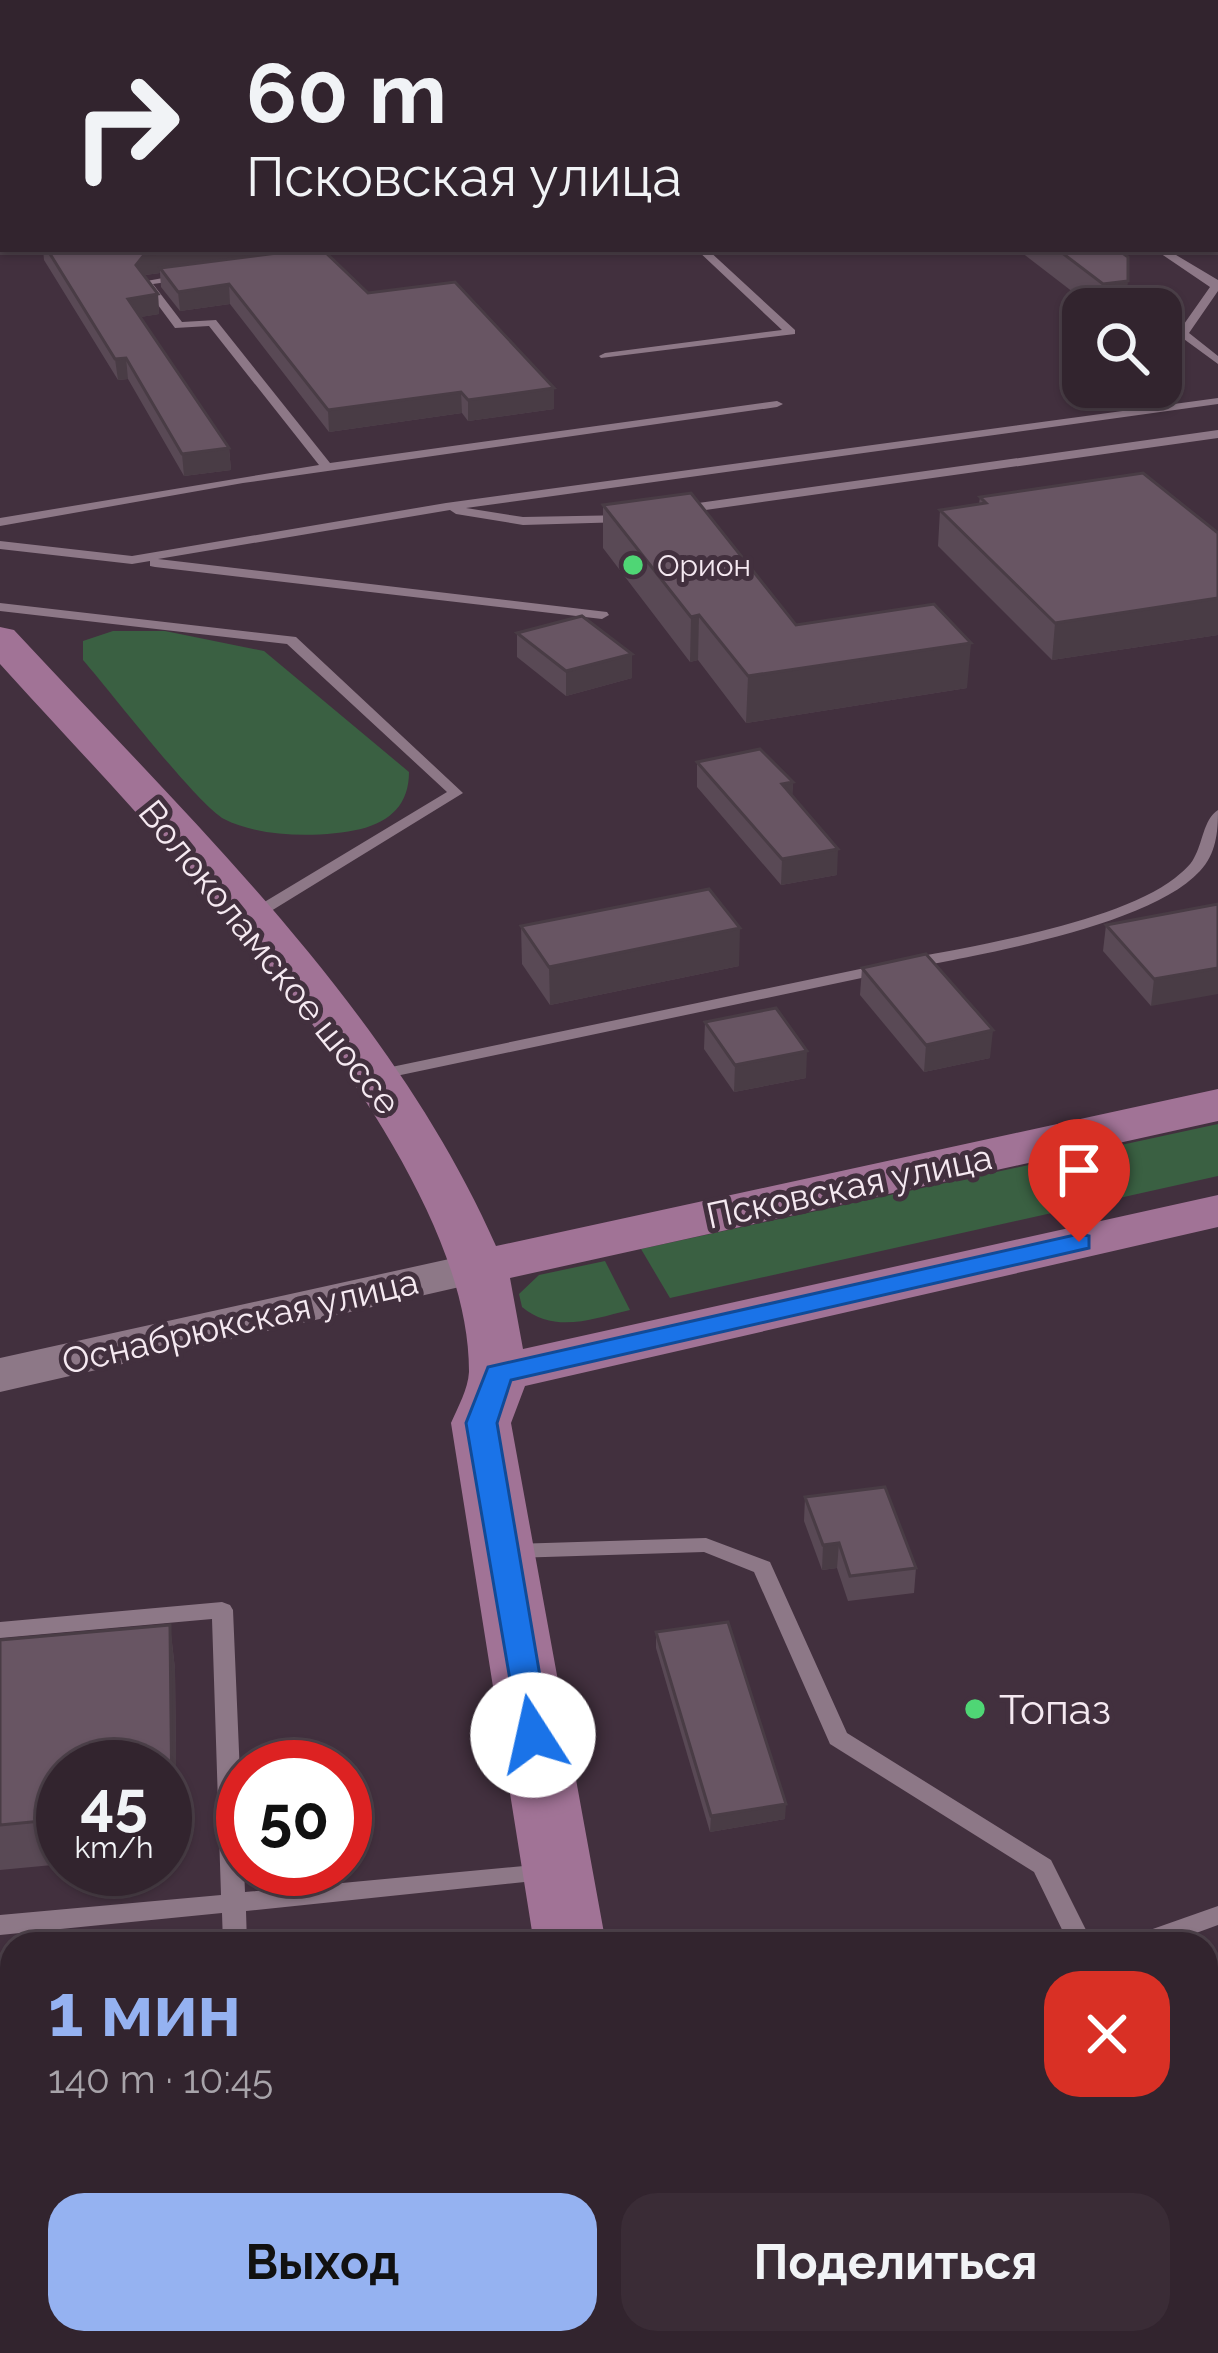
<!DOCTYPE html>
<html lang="ru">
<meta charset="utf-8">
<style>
:root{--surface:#32242e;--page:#3a2c36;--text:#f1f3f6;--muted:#a8a4aa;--line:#4d414a;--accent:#95b2f1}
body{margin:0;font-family:Raleway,sans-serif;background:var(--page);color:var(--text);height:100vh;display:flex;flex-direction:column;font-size:45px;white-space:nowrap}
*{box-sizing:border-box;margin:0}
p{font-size:39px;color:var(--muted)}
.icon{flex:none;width:66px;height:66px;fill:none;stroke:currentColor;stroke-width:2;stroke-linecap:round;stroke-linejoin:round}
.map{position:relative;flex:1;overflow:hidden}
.panel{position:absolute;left:0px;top:1932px;width:1218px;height:423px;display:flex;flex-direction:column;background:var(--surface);border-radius:36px 36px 0 0;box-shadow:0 3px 9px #0004,0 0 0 3px var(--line)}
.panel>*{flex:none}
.banner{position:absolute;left:0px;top:0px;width:1218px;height:252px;box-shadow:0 3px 9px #0004,0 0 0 3px var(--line);background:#32242e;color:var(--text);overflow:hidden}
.controls{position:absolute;left:1062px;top:288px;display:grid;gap:24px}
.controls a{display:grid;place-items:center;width:120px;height:120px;border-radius:24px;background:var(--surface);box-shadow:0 3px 9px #0004,0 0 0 3px var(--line);font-size:60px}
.speed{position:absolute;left:36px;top:1740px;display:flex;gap:24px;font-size:60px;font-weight:700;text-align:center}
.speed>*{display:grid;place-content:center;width:156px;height:156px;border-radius:50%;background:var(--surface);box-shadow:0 3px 9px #0004,0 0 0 3px var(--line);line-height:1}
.speed small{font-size:30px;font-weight:400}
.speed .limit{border:18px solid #d22;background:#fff;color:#111}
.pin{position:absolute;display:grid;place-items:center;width:102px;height:102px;color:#fff;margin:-123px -51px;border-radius:50% 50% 50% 0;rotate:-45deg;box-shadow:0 0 12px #0007}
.pin .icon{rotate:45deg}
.me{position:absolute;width:132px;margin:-66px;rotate:350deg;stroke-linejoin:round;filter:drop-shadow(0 0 9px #0008)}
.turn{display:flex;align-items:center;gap:42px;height:252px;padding:0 48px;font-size:54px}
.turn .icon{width:156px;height:156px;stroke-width:2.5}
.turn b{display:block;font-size:84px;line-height:102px}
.round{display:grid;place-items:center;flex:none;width:126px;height:126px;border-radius:36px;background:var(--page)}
.head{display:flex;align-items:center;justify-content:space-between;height:204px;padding:0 48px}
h1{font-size:72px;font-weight:700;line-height:90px;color:var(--accent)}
.primary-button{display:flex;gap:24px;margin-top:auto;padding:24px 48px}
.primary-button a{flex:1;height:138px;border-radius:36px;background:var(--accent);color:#111;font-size:48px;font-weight:700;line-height:138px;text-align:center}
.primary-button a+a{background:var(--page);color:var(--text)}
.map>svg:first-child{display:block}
</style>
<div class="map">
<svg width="1218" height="2353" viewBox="0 0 1218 2353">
<rect width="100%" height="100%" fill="#42303e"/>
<!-- green -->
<g fill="#3a6042">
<path d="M 113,631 L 165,631 L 264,651 L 409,772 C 409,804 391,821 361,829 C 321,838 261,838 224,819 C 197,804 110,691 83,660 L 83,641 Z"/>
<polygon points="1218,1124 1218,1176 670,1298 641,1249"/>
<path d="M 605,1261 L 630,1310 C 592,1319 555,1334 522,1307 L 519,1294 L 539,1275 Z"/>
</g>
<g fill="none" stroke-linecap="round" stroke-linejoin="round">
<!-- service -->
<g fill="#8d7887" fill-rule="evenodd">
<polygon points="696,249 707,249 795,330 795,334 601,358 599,356 605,353 782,330"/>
<polygon points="1154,249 1166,249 1218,280 1218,291 1189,333 1218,356 1218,364 1177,334 1210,287"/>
<polygon points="185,274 190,277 189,279 153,284 182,322 216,320 330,463 777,401 783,404 777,407 243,483 0,526 0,518 319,465 209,326 175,328 141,282"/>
<polygon points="1218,398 1218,404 466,508 523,517 629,515 631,518 625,522 523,525 456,514 450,510 158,559 607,612 609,615 602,619 155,567 150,566 150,561 132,564 0,549 0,541 132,556 446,503"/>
<polygon points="1218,430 1218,438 677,514 671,510 677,506"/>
<polygon points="0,603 296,637 463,793 258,919 246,919 244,916 246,913 447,792 287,644 0,611"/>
<path d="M 1218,810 C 1218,833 1216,854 1200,871 C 1151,925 984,954 911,968 L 903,963 L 911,958 C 981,945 1120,921 1175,878 C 1182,872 1190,866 1194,858 C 1203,843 1203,820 1218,810 Z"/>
<polygon points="884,964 892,969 890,972 377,1080 368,1075 377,1070"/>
<polygon points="706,1538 770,1562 847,1733 1051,1860 1093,1944 1069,1944 1034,1872 830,1744 754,1572 704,1552 513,1558 506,1556 502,1551 506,1546 513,1544"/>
<polygon points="222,1602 230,1605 233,1610 245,1892 545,1864 553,1867 557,1873 553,1879 246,1911 247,1944 223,1944 222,1913 0,1935 0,1915 221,1895 212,1619 0,1638 0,1622"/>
<polygon points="1218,1906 1218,1925 1166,1944 1127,1944 1130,1937"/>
<polygon points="12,2302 12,2326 0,2327 0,2303"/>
</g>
<!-- minor -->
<g fill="#8d7887" fill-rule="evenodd">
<polygon points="1218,99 1218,111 1215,112 1215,100"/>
<polygon points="3,104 3,116 0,117 0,105"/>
<polygon points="3,236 7,249 0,251 0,237"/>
</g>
<!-- tertiary -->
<polygon fill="#8d7887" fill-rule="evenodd" points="481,1252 499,1256 506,1267 499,1278 0,1392 0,1358"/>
<!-- secondary -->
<g fill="#a17396" fill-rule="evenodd">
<path d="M 0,627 L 14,630 C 189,819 391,1008 496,1246 L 1218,1089 L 1218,1121 L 510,1278 L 523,1349 L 1218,1195 L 1218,1227 L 525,1386 L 511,1423 L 606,1944 L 534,1944 L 451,1423 C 458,1407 468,1389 469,1372 C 470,1147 146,826 0,664 Z"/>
<polygon points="609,2343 691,2343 694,2353 610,2353"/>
</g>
</g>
<!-- wall -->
<g fill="#594955">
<polygon points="43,249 322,249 368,293 554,388 554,409 468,421 462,413 329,432 230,304 180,311 161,287 160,273 145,275 144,276 158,294 159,314 140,317 229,448 231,470 184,476 128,379 118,380 44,260"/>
<polygon points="1017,249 1117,249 1125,309 1095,309"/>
<polygon points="980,497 1218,533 1218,635 1052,660 938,546 940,510 979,504"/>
<polygon points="603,505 796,625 967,688 746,723 698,660 690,662 603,548"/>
<polygon points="517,633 632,654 632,678 566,696 517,657"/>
<polygon points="697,762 793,782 792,796 837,875 781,885 697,787"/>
<polygon points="1218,904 1151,1006 1103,951 1106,925"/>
<polygon points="521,926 739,966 550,1005 522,964"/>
<polygon points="862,968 990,1058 924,1072 860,995"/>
<polygon points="705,1022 806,1078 734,1092 704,1049"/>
<polygon points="805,1497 916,1568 914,1593 848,1601 837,1568 822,1570 804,1521"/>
<polygon points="170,1625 175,1669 177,1853 165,1854 165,1767 63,1767 63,1864 0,1870 0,1640"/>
<polygon points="656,1632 785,1819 710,1832 656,1648"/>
<polygon points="12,1976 12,2274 0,2275 0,1977"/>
</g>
<!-- shaded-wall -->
<g fill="#493c45">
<rect x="0" y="21" width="3" height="17"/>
<polygon points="1215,68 1218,68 1218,85 1215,86"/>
<rect x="0" y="201" width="3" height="19"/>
<polygon points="192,249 281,249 281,258 160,268 160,273 145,275 137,285 136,265 144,255"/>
<polygon points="1128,281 1125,309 1100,309 1103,284"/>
<polygon points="229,284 230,304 180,311 178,292"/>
<polygon points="158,294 159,314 130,319 128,299"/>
<polygon points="126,358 128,379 118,380 115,359"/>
<polygon points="554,388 554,409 468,421 468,400"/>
<polygon points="461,392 462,413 329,432 328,410"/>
<polygon points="229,448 231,470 184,476 182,454"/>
<polygon points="1218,598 1218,635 1052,660 1055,623"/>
<polygon points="699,615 698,660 690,662 691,617"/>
<polygon points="971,643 967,688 746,723 748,676"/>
<polygon points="632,654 632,678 566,696 566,671"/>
<polygon points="793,782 792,807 782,784"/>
<polygon points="838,849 837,875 781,885 782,859"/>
<polygon points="740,928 739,966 550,1005 549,967"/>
<polygon points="1218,968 1218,994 1151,1006 1154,979"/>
<polygon points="993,1030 990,1058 924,1072 926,1045"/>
<polygon points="807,1051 806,1078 734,1092 735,1065"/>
<polygon points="839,1543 837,1568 822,1570 823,1545"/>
<polygon points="170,1625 175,1669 177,1853 172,1809"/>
<polygon points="786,1804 785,1819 710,1832 711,1816"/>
</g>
<!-- building -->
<g fill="#685563" stroke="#493c45" stroke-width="3">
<polygon points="0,0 1218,0 1218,68 1215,68 1215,3 3,3 3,21 0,21"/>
<polygon points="0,115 3,119 3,201 0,201"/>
<polygon points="47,249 192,249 144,255 136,265 158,294 128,299 229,448 182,454 126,358 115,359"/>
<polygon points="286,249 322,249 368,293 455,282 554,388 468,400 461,392 328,410 229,284 178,292 160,268 285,252"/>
<polygon points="1057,249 1117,249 1128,257 1128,281 1103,284"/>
<polygon points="1143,473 1218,533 1218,598 1055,623 940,510 986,503 980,497"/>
<polygon points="691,493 796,625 934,604 971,643 748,676 699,615 691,617 603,505"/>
<polygon points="582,616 632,654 566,671 517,633"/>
<polygon points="760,749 793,782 782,784 838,849 782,859 697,762"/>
<polygon points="709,889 740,928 549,967 521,926"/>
<polygon points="1218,904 1218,968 1154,979 1106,925"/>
<polygon points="926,954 993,1030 926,1045 862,968"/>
<polygon points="776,1008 807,1051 735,1065 705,1022"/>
<polygon points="885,1487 916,1568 850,1576 839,1543 823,1545 805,1497"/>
<polygon points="728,1622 786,1804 711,1816 656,1632"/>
<polygon points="170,1625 172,1809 165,1810 165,1767 63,1767 63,1819 0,1825 0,1640"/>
<polygon points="12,1976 12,2229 0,2230 0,1977"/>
</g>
<!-- route -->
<polygon fill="#1a73e8" stroke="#114b97" stroke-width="3" points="1079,1234 1089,1236 1089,1248 511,1380 497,1423 550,1735 545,1744 521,1744 466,1423 488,1367"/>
<!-- markers -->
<g fill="#4fd675" stroke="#42303e" stroke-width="4.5">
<circle cx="633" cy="565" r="12"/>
<circle cx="975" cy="1709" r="12"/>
</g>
<g text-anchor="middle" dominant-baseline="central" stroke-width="10" stroke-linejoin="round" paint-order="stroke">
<!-- far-poi labels -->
<g font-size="30" fill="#f5e9f1" stroke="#42303e" text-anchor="start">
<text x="657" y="565">Орион</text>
</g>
<!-- street labels -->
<g font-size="36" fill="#f5e9f1" stroke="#42303e">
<text transform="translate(270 957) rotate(51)">Волоколамское шоссе</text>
<text transform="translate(849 1186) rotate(-12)">Псковская улица</text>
<text transform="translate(240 1321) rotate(-13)">Оснабрюкская улица</text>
</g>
<!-- near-poi labels -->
<g font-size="42" fill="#f5e9f1" stroke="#42303e" text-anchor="start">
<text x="999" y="1709">Топаз</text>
</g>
</g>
</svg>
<div class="controls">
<a><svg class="icon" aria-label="search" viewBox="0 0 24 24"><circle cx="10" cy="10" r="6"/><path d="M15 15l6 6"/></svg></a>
</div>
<div class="speed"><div>45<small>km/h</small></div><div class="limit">50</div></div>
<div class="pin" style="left:1079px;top:1242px;background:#d93025"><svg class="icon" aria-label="arrive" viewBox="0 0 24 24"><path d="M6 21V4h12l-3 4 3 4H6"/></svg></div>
<svg class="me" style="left:533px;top:1735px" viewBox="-20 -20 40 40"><circle r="19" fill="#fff"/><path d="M0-13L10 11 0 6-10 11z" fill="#1a73e8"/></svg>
<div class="banner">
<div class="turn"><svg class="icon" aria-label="right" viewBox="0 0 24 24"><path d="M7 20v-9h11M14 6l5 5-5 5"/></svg><div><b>60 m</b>Псковская улица</div></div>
</div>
<section class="panel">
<div class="head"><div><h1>1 мин</h1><p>140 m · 10:45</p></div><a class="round" style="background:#d93025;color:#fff"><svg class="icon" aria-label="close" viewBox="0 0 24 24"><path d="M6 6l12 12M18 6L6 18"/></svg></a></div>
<div class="primary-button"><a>Выход</a><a>Поделиться</a></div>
</section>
</div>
